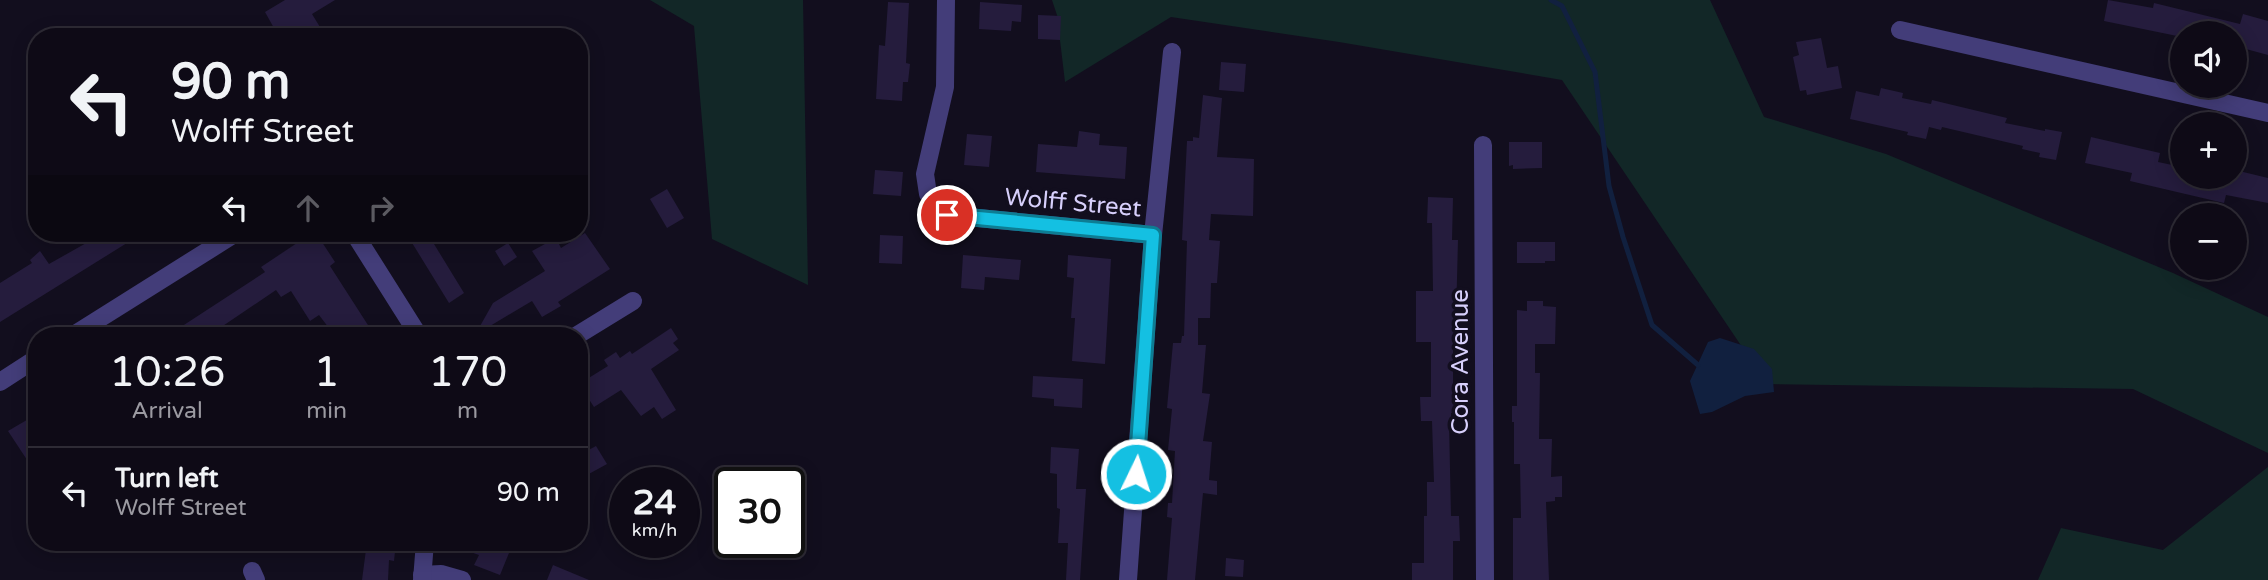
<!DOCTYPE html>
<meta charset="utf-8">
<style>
:root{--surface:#0e0a16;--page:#1c1823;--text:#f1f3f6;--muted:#9b9aa1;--line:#2e2b35}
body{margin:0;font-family:"Varela Round",sans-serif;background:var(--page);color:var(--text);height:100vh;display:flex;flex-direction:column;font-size:26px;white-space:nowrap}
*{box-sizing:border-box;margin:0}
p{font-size:23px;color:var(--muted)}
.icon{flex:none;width:38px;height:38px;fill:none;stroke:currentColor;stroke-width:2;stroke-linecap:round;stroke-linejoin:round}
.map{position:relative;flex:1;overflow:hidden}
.sheet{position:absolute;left:28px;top:327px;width:560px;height:224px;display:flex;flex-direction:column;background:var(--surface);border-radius:28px;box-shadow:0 4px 18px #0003,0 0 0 2px var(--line)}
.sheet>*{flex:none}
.top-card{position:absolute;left:28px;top:28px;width:560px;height:214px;border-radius:28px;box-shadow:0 4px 18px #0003,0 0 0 2px var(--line);background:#0e0a16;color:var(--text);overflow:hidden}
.buttons{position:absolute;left:2170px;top:21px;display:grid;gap:14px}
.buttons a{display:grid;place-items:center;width:77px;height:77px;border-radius:50%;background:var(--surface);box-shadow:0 4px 18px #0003,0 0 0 2px var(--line);font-size:35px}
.speed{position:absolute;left:609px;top:467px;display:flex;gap:14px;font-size:35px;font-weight:700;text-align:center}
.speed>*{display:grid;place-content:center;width:91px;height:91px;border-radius:50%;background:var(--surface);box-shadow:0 4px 18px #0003,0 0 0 2px var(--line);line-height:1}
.speed small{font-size:18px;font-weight:400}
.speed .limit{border:4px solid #111;border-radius:10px;background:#fff;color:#111}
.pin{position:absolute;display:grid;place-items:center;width:60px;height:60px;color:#fff;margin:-30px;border:4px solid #fff;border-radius:50%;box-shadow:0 2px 7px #0007}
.me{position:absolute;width:77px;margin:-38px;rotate:4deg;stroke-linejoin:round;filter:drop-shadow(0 0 5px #0008)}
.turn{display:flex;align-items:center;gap:24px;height:147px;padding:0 28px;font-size:32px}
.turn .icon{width:91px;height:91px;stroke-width:2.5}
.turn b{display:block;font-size:49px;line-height:60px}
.lanes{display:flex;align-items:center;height:66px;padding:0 28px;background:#0003;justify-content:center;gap:35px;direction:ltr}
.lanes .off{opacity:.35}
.eta{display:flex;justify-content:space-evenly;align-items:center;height:119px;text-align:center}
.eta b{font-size:42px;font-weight:600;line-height:49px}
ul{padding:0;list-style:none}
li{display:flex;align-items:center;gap:21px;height:91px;padding:0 28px;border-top:2px solid var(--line)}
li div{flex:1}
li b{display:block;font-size:26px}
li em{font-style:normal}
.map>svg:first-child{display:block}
</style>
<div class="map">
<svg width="2268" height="580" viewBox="0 0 2268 580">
<rect width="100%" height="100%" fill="#120e1e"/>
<!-- green -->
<g fill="#122727">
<polygon points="650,0 803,0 808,285 712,239 694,26"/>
<polygon points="1052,0 1710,0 1764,117 1886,154 2173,273 2268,317 2268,453 2133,389 1767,384 1562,80 1339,42 1171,17 1065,82 1057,15"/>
<polygon points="2268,467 2268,580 2038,580 2061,528 2163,550"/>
</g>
<!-- water -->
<polygon fill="#11203f" points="1720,338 1754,349 1772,369 1774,392 1745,396 1712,412 1700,414 1690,381 1708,342"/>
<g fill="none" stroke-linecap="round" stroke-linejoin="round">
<!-- stream -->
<polyline stroke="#11203f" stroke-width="5" points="1551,0 1562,6 1595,72 1609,186 1623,237 1652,325 1698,365"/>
</g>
<!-- building -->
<g fill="#251c3d">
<polygon points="285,0 335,0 312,14 326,37 279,37 265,12"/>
<polygon points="2108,0 2153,8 2154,3 2240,24 2243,14 2268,21 2268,55 2235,46 2235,33 2182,33 2182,37 2104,21"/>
<polygon points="888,2 909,3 906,63 910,64 908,82 903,82 902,101 876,99 879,45 885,46"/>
<polygon points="980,2 1022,5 1021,22 1012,21 1011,31 979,29"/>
<polygon points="1038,15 1061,16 1060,40 1038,39"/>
<polygon points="1821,38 1827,68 1838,66 1842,88 1807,95 1806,90 1800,91 1793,57 1799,55 1796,42"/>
<polygon points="1221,62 1246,64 1244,92 1219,90"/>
<polygon points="1881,88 1903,93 1902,98 1931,104 1932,100 2007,118 2005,123 2045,131 2045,129 2062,132 2056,160 2039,157 2040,153 2022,149 2023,146 1942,127 1941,130 1929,127 1926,139 1907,135 1908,132 1850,119 1856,91 1879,96"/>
<polygon points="1203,95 1222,98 1217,157 1254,159 1253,216 1211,214 1209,240 1220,241 1217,283 1211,283 1210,318 1198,318 1198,345 1206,345 1202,393 1210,394 1203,441 1212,442 1209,480 1217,481 1217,495 1203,493 1195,580 1167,580 1172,518 1167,517 1168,503 1172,503 1175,451 1168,450 1172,409 1167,408 1169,386 1173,343 1181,343 1182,336 1184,336 1187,241 1182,240 1187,141 1193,141 1193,137 1199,138"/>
<polygon points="1079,131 1100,134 1099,145 1127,147 1125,179 1036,172 1038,144 1077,147"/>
<polygon points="967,134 992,136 989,167 964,165"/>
<polygon points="2091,137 2160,153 2158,162 2182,167 2182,177 2235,177 2235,170 2268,178 2268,203 2226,195 2224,203 2130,181 2132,173 2085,163"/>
<polygon points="1509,142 1542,142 1542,168 1513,169 1513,165 1509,166"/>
<polygon points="875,170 903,172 901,196 873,194"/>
<polygon points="667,189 684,218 667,228 650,199"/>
<polygon points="1428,197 1453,198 1452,240 1458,240 1456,318 1458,341 1453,342 1453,397 1457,397 1457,413 1451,413 1451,421 1449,421 1451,516 1459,516 1460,541 1453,541 1453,580 1412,580 1412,563 1424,563 1424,516 1427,516 1427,482 1434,482 1432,421 1421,421 1420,397 1431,397 1431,342 1416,342 1416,291 1433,291 1432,223 1427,223"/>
<polygon points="104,233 143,233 0,322 0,283 32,263 30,260 40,251 49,264"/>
<polygon points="312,233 316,233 335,262 330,266 375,336 335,336 319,315 310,321 291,291 281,297 276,290 208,336 167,336 265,272 261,267"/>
<polygon points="406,233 453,233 434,244 464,293 449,303"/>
<polygon points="585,233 610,269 558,302 561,306 542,317 532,301 475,335 493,303 545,271 532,251 556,238 561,248"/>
<polygon points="880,235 903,236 902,264 879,263"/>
<polygon points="1517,242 1555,242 1555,261 1545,261 1545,263 1517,263"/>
<polygon points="508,243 517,257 504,266 495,251"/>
<polygon points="963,255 1021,260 1019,280 985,277 984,290 961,288"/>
<polygon points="1068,255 1111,259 1105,364 1072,361 1075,318 1071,318 1074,278 1067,277"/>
<polygon points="1527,301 1543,301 1543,306 1556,307 1555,344 1535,344 1535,373 1540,373 1539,439 1552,439 1551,477 1562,476 1562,497 1555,497 1555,501 1546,502 1549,580 1513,580 1513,518 1521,518 1520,464 1514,464 1514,422 1512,422 1512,406 1517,406 1517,310 1527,311"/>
<polygon points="671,328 678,339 673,343 679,350 651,369 676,410 662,419 654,407 641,416 621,390 594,407 579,384 608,366 604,360 616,352 620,358 630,351 632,354"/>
<polygon points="1033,376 1083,379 1082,408 1054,406 1054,399 1032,397"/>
<polygon points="37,414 37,475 8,431"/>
<polygon points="596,446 607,464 587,475 579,461 579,455"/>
<polygon points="1051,447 1079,449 1076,489 1086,489 1080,580 1066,580 1068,543 1058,543 1060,509 1057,508 1057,474 1050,473"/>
<polygon points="367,542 396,542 394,561 389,560 388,580 362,580"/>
<polygon points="451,542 498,542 511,548 500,575 474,565 479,555 450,545"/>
<polygon points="1226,558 1244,560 1243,577 1225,576"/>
<polygon points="553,565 589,580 547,580"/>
</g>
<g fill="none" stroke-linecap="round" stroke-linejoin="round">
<!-- minor -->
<g stroke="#433d79" stroke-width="18">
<polyline points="946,0 945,87 925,174 928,194 947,215 1153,235"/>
<polyline points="1900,30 2268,113"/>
<polyline points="228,35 229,37"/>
<polyline points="1483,145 1485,580"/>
<polyline points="354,233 419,336"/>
<polyline points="72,336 236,233"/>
<polyline points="576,336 633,301"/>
<polyline points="0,382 37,358"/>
<polyline points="252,571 256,580"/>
<polyline points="422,575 441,574 462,580"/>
<polyline points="422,580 425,542"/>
<polyline points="1128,580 1153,235 1172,52"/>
</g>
</g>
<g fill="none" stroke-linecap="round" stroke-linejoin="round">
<defs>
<polyline id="route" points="947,215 1153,235 1136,474"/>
</defs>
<!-- route casing -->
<use href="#route" stroke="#0d7d93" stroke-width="18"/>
<!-- route -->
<use href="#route" stroke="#14c0e2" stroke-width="12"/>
</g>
<g text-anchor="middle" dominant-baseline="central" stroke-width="7" stroke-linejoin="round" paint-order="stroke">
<!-- street labels -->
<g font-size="24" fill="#d7cffb" stroke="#120e1e">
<text transform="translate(1073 203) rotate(5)">Wolff Street</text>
<text transform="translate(1460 362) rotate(-90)">Cora Avenue</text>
</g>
</g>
</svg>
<div class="buttons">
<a><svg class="icon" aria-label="sound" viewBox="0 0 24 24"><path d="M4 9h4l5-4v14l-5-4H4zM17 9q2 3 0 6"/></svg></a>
<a>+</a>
<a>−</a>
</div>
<div class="speed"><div>24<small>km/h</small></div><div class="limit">30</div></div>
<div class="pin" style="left:947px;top:215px;background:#d93025"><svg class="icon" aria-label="arrive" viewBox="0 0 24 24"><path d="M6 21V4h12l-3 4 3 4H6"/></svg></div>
<svg class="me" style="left:1136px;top:474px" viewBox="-20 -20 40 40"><circle r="17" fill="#14c0e2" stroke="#fff" stroke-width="3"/><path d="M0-11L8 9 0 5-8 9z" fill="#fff"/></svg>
<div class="top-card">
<div class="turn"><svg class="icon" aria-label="left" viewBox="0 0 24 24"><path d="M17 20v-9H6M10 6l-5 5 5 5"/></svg><div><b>90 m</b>Wolff Street</div></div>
<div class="lanes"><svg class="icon" aria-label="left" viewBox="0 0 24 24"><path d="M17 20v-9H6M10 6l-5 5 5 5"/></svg><svg class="icon off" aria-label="ahead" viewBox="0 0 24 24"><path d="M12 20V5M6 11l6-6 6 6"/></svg><svg class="icon off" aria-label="right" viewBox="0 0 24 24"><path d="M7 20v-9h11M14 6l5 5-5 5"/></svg></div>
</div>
<section class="sheet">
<div class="eta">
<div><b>10:26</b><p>Arrival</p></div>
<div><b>1</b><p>min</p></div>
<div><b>170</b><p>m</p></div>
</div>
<ul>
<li><svg class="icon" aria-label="left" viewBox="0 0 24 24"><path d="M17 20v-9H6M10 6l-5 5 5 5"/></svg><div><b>Turn left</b><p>Wolff Street</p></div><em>90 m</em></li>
</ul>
</section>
</div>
